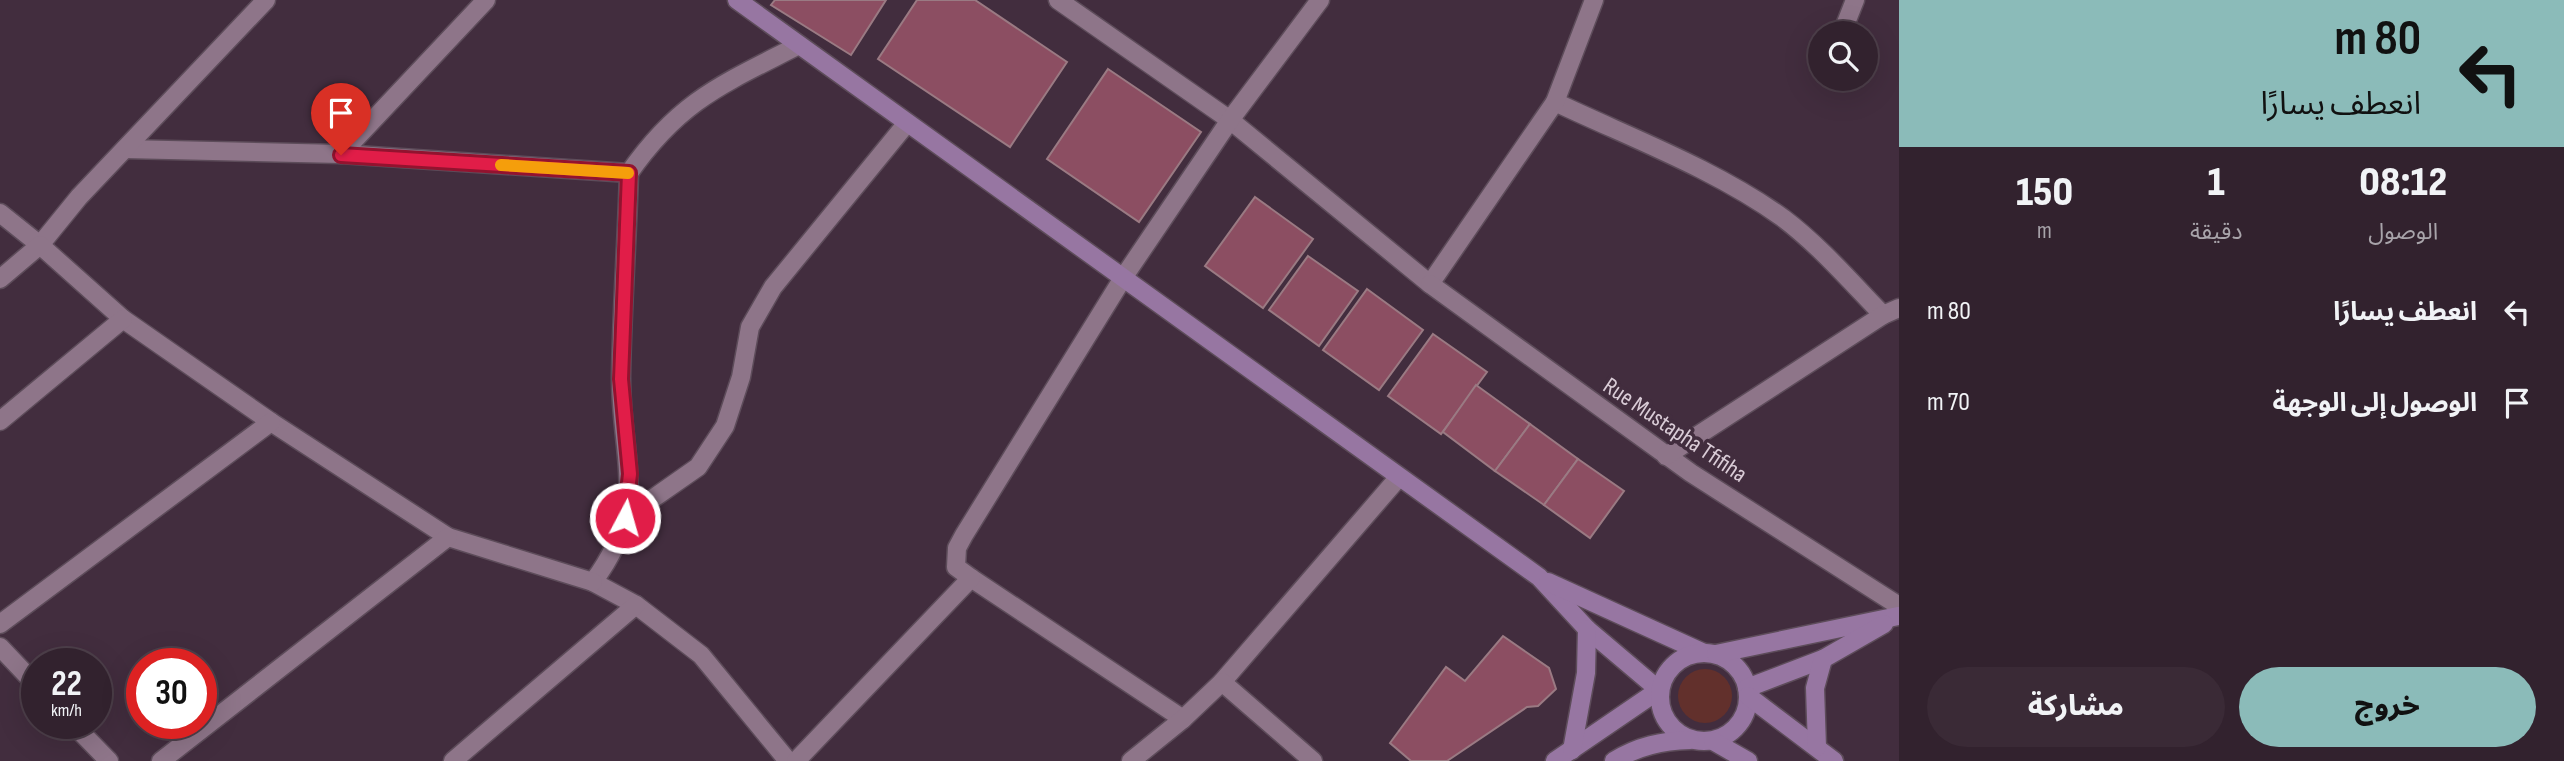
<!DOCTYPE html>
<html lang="ar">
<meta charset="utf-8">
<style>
:root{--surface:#32222e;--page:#3a2a36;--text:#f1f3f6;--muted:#a8a4aa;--line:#4d3f4a;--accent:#8bbbb9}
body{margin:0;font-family:"Sofia Sans Condensed","Noto Sans Arabic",sans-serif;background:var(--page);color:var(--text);direction:rtl;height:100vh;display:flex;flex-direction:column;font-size:26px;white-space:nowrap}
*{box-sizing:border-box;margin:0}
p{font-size:23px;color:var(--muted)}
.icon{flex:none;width:38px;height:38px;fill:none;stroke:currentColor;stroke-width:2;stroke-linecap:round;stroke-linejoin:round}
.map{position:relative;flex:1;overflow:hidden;direction:ltr}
.drawer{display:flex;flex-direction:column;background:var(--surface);width:665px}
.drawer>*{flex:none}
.guide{background:#8bbbb9;color:#111;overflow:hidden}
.fabs{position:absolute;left:1808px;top:21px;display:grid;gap:14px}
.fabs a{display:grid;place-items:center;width:70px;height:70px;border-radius:50%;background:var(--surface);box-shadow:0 7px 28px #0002,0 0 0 2px var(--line);font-size:35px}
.speed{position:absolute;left:21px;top:648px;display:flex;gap:14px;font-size:35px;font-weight:700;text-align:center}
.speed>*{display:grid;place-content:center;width:91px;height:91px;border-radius:50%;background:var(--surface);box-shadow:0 7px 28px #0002,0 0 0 2px var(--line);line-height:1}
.speed small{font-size:18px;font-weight:400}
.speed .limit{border:10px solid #d22;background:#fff;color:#111}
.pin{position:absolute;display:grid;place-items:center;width:60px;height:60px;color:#fff;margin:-72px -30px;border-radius:50% 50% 50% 0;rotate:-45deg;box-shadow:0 0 7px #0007}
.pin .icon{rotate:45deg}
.me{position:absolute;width:77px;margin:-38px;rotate:6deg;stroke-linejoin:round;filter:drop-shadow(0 0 5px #0008)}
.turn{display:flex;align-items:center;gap:24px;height:147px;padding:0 28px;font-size:32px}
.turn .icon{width:91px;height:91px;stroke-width:2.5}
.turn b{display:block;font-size:49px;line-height:60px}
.eta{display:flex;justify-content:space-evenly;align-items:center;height:119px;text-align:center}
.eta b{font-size:42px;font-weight:800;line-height:49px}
.cta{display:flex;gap:14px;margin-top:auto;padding:14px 28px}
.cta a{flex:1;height:80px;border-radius:42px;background:var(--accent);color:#111;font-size:28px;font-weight:800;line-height:80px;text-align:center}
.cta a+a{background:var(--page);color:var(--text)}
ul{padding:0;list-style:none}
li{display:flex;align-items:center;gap:21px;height:91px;padding:0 28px}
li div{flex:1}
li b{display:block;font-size:26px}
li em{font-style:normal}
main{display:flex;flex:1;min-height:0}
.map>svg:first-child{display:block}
</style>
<main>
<section class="drawer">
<div class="guide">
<div class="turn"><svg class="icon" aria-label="left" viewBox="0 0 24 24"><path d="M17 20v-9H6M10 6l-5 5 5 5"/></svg><div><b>80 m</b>انعطف يسارًا</div></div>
</div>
<div class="eta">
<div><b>08:12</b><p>الوصول</p></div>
<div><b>1</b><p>دقيقة</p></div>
<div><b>150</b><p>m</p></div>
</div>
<ul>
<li><svg class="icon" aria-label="left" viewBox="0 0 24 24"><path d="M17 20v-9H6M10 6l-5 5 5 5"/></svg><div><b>انعطف يسارًا</b></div><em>80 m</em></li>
<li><svg class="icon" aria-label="arrive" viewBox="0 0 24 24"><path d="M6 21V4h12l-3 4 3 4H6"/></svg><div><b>الوصول إلى الوجهة</b></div><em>70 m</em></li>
</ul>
<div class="cta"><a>خروج</a><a>مشاركة</a></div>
</section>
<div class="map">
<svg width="1899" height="761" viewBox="0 0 1899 761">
<rect width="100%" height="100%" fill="#422d3e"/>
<!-- green -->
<circle fill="#62302c" cx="1705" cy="696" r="27"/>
<!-- building -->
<g fill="#8c4e62" stroke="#9a7a83" stroke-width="2">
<polygon points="775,0 886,0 851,55 771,5"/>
<polygon points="917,0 975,0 1067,62 1010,147 878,59"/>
<polygon points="1108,69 1201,132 1139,222 1047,159"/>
<polygon points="1255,197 1313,239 1263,308 1205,266"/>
<polygon points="1308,256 1358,291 1319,346 1269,310"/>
<polygon points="1367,289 1423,330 1379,390 1323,350"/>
<polygon points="1433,334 1487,372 1441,434 1388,396"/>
<polygon points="1476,385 1530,424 1495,471 1443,432"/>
<polygon points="1530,424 1578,459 1544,505 1495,471"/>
<polygon points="1578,459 1624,491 1590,538 1544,505"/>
<polygon points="1503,636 1549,668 1556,689 1538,706 1527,707 1447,761 1411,761 1390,743 1446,667 1465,681"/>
</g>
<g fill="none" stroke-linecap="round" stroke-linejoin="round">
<defs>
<g id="street">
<path d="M 1058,0 L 1230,120 L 1430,284 L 1555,102 C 1631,138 1715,169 1783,218 C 1820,246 1851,282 1883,315 L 1899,308"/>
<polyline points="1842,33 1855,0"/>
<polyline points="1555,102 1594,0"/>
<path d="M 125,149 L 341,154 L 629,173 C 680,100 723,84 799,45"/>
<polyline points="341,154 486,0"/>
<path d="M 629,173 C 627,241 622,309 621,377 C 621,460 650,506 593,582 L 636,605 L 701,655 L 788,761"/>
<polyline points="0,213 40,245 79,197 266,0"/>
<polyline points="0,279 40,245 123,319 271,422 448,537 593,582"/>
<polyline points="1430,284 1691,473 1899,606"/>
<polyline points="0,421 123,319"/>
<polyline points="1666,456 1883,315"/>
<polyline points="625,518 698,467 725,426 741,377 750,327 773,287 907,123"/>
<polyline points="971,578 1183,719"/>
<polyline points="0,624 271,422"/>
<polyline points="0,647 37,686"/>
<polyline points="1222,682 1399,477"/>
<polyline points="72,723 109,761"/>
<polyline points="161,761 448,537"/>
<polyline points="453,761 636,605"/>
<polyline points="796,761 971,578 956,567 957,548 964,535 1123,278 1230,120 1320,0"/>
<polyline points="1131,761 1183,719 1222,682 1313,761"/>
</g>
<g id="secondary">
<polyline points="737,0 1539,577 1587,629 1659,690 1555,761"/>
<polyline points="1548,582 1704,653"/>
<circle cx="1704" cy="697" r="44"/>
<polyline points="1716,654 1898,616"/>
<polyline points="1747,688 1823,659 1884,624"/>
<polyline points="1748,696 1834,761"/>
<polyline points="1713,741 1748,761"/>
<polyline points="1817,747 1815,688 1823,659"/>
<polyline points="1572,750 1586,673 1587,629"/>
<path d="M 1614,761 C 1638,746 1662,741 1690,740"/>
</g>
</defs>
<!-- street casing -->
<use href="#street" stroke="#5d4c5a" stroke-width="21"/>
<!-- secondary casing -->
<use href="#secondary" stroke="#5d4c5a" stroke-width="21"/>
<!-- street -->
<use href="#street" stroke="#8e7589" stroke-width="18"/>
<!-- secondary -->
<use href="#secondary" stroke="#9776a2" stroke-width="18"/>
</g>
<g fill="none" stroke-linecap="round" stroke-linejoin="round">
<defs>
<polyline id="route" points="341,155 629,173 621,379 630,474 625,518"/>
</defs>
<!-- route casing -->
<use href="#route" stroke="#92132f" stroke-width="18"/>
<!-- route -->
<use href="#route" stroke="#e11d48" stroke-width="12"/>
<!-- slow -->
<polyline stroke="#f59e0b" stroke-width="12" points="501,165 628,173"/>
</g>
<g text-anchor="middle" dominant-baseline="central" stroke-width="7" stroke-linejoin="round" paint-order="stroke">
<!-- street labels -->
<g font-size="24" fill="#daccd7" stroke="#422d3e">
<text transform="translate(1675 430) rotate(34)">Rue Mustapha Tfifiha</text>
</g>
</g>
</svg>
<div class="fabs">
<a><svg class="icon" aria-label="search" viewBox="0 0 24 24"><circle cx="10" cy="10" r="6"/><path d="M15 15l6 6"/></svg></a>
</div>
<div class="speed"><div>22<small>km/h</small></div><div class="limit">30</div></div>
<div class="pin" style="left:341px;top:155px;background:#d93025"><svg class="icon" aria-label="arrive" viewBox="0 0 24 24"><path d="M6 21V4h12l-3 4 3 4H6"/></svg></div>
<svg class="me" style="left:625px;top:518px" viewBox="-20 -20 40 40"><circle r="17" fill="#e11d48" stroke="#fff" stroke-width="3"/><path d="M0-11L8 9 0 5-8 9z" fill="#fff"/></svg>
</div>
</main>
